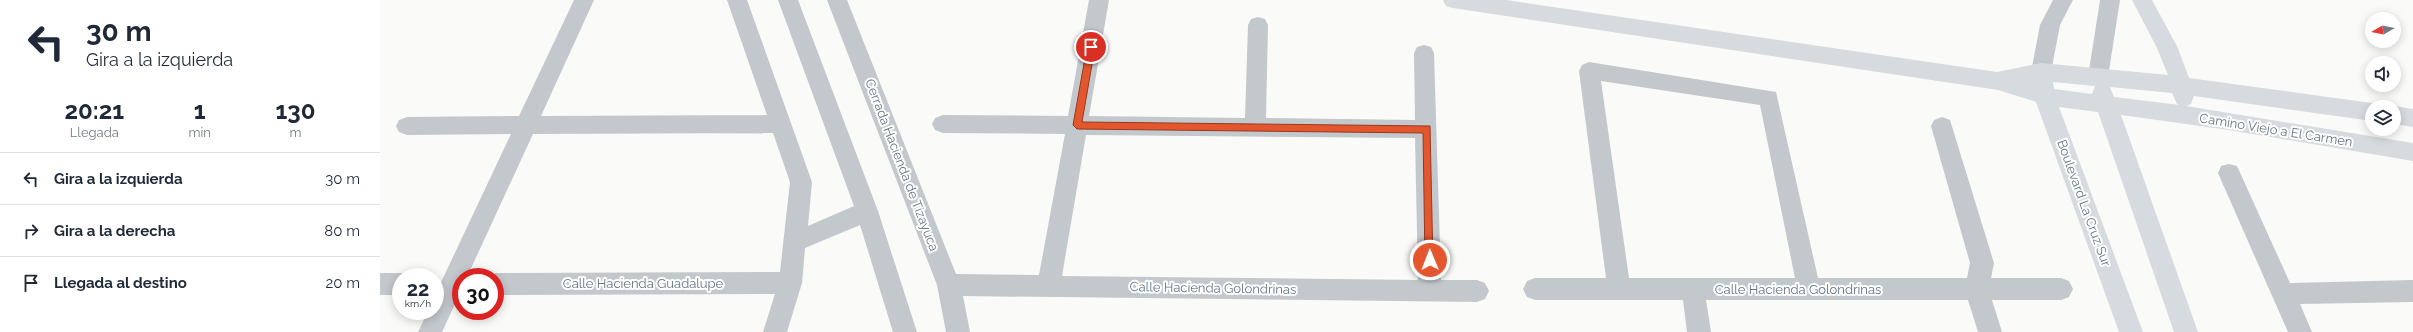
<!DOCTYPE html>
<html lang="es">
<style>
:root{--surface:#fff;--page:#f2f2f3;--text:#1f2937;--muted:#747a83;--line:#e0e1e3}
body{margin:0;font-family:Raleway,sans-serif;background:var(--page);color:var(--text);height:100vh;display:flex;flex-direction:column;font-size:15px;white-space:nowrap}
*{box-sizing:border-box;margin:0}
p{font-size:13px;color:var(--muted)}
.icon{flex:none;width:22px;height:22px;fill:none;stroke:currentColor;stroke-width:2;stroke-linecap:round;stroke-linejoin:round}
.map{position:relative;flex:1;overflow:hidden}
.details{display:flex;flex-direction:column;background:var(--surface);width:380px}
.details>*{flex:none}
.hud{background:#fff;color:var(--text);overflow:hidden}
.needle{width:26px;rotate:261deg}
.fabs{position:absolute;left:1985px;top:12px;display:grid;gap:8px}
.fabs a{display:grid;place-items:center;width:36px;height:36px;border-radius:50%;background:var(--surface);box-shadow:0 2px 10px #0003;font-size:20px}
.speed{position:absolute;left:12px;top:268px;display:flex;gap:8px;font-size:20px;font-weight:700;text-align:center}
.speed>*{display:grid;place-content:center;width:52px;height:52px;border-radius:50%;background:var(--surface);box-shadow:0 2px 10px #0003;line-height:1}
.speed small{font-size:10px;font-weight:400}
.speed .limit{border:6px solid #d22;background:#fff;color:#111}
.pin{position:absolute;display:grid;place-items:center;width:34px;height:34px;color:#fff;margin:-17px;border:2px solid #fff;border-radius:50%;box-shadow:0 1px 4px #0007}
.me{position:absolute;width:44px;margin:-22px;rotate:359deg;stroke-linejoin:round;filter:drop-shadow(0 0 3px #0008)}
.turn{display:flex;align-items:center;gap:14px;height:84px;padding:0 20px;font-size:18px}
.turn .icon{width:52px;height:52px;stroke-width:2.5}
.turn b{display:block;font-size:28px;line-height:34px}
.eta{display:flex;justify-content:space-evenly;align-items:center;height:68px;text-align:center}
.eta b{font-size:24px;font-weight:700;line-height:28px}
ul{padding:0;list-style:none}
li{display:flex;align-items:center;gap:12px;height:52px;padding:0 20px;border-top:1px solid var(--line)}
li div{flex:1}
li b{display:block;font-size:15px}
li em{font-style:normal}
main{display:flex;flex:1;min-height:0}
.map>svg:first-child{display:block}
</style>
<main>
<section class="details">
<div class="hud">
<div class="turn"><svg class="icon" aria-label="left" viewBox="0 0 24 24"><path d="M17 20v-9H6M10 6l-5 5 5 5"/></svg><div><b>30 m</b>Gira a la izquierda</div></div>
</div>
<div class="eta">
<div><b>20:21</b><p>Llegada</p></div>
<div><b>1</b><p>min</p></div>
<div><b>130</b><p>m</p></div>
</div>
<ul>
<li><svg class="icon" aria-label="left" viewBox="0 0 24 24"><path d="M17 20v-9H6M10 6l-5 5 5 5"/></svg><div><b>Gira a la izquierda</b></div><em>30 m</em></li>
<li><svg class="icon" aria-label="right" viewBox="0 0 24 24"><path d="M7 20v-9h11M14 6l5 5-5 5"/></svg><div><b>Gira a la derecha</b></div><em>80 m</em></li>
<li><svg class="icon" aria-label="arrive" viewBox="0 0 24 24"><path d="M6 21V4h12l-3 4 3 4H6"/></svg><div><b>Llegada al destino</b></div><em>20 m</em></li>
</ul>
</section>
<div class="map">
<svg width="2033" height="332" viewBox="0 0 2033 332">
<rect width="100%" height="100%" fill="#fafaf8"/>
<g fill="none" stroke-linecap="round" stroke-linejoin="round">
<!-- street -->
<g fill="#c3c8cc" fill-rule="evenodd">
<polygon points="194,0 214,0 161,116 387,115 347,0 367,0 432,182 428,226 474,206 398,0 418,0 498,211 537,332 513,332 480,225 425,248 422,283 407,332 383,332 395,294 115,295 115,277 106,277 115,273 400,272 410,182 393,133 153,134 87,277 81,277 81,291 62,332 38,332 48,311 55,311 55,295 131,134 27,135 19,132 16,126 19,120 27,117 139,116"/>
<path d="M 447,0 L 467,0 L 576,274 L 659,275 L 685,134 L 563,133 L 555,130 L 552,124 L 555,118 L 563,115 L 688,116 L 709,0 L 729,0 L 709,116 L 865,118 L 868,25 L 871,19 L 878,17 L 885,19 L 888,25 L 886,118 L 1035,120 L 1034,53 L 1037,47 L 1044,45 L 1051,47 L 1054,53 L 1061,280 L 1097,280 L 1105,283 L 1109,291 L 1105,299 L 1097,302 L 583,296 L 590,332 L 566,332 L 557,285 ZM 706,135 L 1035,138 L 1038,280 L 682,276 Z"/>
<polygon points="1673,0 1693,0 1680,25 1671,72 1668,78 1661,81 1654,78 1651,72 1660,25"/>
<polygon points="1720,0 1740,0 1728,77 1725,83 1718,86 1711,83 1708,77"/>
<path d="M 1209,62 L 1396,92 L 1438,278 L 1587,278 L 1590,263 L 1551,126 L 1554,120 L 1562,117 L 1570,120 L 1614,263 L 1611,278 L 1681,278 L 1689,281 L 1693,289 L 1689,297 L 1681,300 L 1612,300 L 1622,332 L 1598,332 L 1588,300 L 1326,300 L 1331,332 L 1307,332 L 1303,300 L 1155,300 L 1147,297 L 1143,289 L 1147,281 L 1155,278 L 1226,278 L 1199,71 L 1202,65 ZM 1221,81 L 1380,105 L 1415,278 L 1249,278 Z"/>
<polygon points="1849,164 1857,166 1910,283 2033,280 2033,302 1920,304 1932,332 1908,332 1838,173 1841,166"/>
<polygon points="0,273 21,273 29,276 21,277 21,295 0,295"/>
</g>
<!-- secondary -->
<g fill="#d6dbdf" fill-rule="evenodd">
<path d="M 1063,0 L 1126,0 L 1617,72 L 1661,63 L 1788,75 L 1777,48 L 1752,0 L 1772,0 L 1798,48 L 1809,78 L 1992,103 L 2000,107 L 1992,107 L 1992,121 L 1814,96 L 1811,104 L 1806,106 L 2033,143 L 2033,161 L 1849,130 L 1741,115 L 1818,332 L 1794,332 L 1718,112 L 1679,107 L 1763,332 L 1739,332 L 1656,102 L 1618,90 L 1073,8 L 1066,6 ZM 1673,82 L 1715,86 L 1712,94 L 1674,89 ZM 1730,87 L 1792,93 L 1797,104 L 1800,105 L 1734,97 Z"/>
<polygon points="2014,106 2033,109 2033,127 2014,124 2014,107 2011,107"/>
</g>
</g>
<!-- route -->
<polygon fill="#e4572e" stroke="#94391e" points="711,44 715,47 702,122 1050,126 1053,264 1046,264 1045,260 1043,133 697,129 693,125 707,47"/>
<g text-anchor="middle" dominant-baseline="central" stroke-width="4" stroke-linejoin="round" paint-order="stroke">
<!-- street labels -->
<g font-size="13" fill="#657683" stroke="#fff">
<text transform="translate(1896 130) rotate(9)">Camino Viejo a El Carmen</text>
<text transform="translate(522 165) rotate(69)">Cerrada Hacienda de Tizayuca</text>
<text transform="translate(1704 203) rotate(70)">Boulevard La Cruz Sur</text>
<text x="263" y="283">Calle Hacienda Guadalupe</text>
<text transform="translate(833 288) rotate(1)">Calle Hacienda Golondrinas</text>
<text x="1418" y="289">Calle Hacienda Golondrinas</text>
</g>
</g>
</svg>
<div class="fabs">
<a><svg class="needle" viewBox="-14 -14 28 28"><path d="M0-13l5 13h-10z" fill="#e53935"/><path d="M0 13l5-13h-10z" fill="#747a83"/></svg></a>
<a><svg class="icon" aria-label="sound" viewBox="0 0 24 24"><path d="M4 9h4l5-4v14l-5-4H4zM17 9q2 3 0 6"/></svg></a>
<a><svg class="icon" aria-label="layers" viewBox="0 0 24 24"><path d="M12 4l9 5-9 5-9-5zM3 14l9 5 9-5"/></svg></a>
</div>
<div class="speed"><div>22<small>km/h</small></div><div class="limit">30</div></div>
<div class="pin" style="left:711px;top:47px;background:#d93025"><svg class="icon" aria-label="arrive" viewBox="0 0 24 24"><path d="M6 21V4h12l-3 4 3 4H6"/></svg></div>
<svg class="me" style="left:1050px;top:260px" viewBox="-20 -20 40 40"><circle r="17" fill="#e4572e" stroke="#fff" stroke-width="3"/><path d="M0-11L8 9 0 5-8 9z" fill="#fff"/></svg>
</div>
</main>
